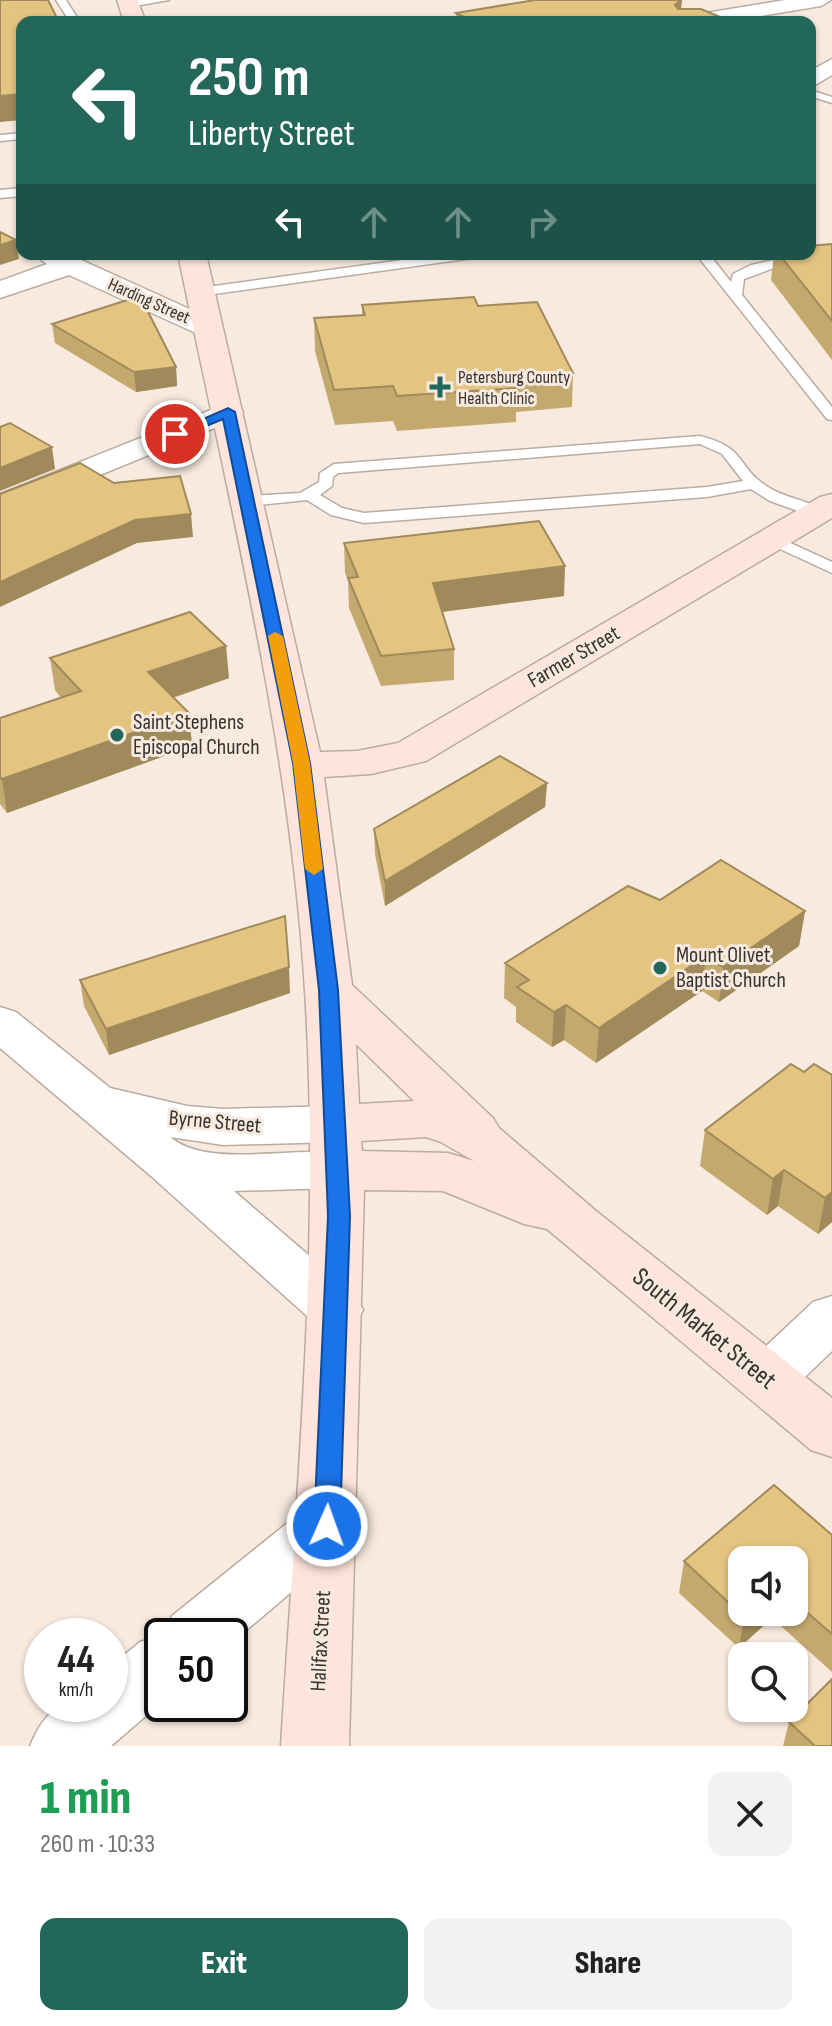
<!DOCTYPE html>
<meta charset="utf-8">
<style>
:root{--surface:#fff;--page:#f2f2f2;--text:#222;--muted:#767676;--accent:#23675a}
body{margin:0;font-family:"Sofia Sans Condensed",sans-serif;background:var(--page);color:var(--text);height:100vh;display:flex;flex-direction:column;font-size:30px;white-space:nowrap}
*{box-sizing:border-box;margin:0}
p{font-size:26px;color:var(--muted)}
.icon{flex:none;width:44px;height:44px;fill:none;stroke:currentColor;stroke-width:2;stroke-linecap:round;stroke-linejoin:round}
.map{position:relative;height:1746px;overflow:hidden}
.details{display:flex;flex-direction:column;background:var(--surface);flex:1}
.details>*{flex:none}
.guide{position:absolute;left:16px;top:16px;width:800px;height:244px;border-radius:16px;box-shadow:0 2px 6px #0004;background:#23675a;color:#fff;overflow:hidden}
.controls{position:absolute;left:728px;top:1546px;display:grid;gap:16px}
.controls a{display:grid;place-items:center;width:80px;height:80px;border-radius:16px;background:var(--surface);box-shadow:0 2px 6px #0004;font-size:40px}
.speed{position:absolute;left:24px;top:1618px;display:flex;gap:16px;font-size:40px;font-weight:700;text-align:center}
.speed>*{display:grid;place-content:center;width:104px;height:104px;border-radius:50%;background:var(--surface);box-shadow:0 2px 6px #0004;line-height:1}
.speed small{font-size:20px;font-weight:400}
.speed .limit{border:4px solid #111;border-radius:12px;background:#fff;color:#111}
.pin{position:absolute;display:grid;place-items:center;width:68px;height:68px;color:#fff;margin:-34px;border:4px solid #fff;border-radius:50%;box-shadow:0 2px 8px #0007}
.me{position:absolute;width:88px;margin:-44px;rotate:2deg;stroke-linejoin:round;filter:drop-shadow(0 0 6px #0008)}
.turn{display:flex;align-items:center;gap:28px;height:168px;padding:0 40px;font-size:36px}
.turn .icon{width:104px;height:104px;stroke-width:2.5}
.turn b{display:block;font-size:56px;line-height:68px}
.lanes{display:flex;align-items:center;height:76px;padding:0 40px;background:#0003;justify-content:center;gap:40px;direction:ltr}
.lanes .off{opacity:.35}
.round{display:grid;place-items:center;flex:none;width:84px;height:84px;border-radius:16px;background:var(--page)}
.headline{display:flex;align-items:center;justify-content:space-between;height:136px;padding:0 40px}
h1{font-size:48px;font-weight:800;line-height:60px;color:#1e9e55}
.button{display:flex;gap:16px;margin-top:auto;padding:16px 40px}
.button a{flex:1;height:92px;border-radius:16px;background:var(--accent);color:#fff;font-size:32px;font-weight:800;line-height:92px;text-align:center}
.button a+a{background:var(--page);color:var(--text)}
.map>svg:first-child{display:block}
</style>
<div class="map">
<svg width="832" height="1746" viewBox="0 0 832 1746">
<rect width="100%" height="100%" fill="#f8eadf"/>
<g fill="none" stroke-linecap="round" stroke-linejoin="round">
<defs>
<g id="lane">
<polygon points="56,0 66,0 80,22 70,22"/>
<polygon points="169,0 129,7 124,4 139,0"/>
<polygon points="810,90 832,97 832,103 810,96"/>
<polygon points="22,133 22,139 0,141 0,135"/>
<polygon points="22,188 22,196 0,198 0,190"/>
<polygon points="446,254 479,254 473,258 200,296 194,292 200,288"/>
<polygon points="696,254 709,254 731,282 733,274 751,265 774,260 832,257 832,265 774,268 744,279 742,295 832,407 832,420 827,419"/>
<path d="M 700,436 C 748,448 735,466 768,487 C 786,499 811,500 826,513 L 818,518 L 812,516 L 770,501 L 751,489 L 707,497 L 364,523 L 331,515 L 307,500 L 248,506 L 240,501 L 248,496 L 300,493 L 319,482 L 320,473 L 334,464 ZM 700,444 L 722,454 L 743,481 L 707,487 L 364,513 L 342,508 L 320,495 L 332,486 L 333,477 L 338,473 Z"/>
<polygon points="773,535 832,562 832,573 767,543 767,537"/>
</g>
<g id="street">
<polygon points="785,0 831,0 821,6 724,22 677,22 687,16"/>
<polygon points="832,59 832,75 810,88 810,71"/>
<polygon points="33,254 68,254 218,322 222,328 218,334 208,336 198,334 69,275 0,298 0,281 47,264"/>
<polygon points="228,403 239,406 243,412 239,418 0,516 0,494"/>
<path d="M 0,1007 L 16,1012 L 110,1088 L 187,1106 L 223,1109 L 336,1106 L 353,1112 L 360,1124 L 353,1136 L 336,1142 L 223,1145 L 170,1137 C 212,1172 303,1141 355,1157 L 362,1170 L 355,1183 L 337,1188 L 234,1191 L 355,1295 L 363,1310 L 355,1325 L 336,1331 L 317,1325 L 151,1176 L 0,1048 Z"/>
<polygon points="832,1296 832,1351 785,1396 766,1403 747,1396 739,1380 747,1364 813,1302"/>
<path d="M 327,1500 L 348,1508 L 356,1526 L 348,1544 L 230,1644 L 230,1636 L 162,1636 L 162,1702 L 111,1746 L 30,1746 C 49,1700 65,1704 110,1704 L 110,1667 L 140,1642 L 164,1635 L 172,1616 L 306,1508 Z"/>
</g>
<g id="secondary">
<polygon points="117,0 137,0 146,22 124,22"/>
<path d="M 178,254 L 206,254 L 320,752 L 357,751 L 398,743 L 820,497 L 832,494 L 832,518 L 426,761 L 371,774 L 324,777 L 352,985 L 493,1118 L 499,1128 L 596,1211 L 832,1398 L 832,1457 L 811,1450 L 547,1229 L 524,1224 L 443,1191 L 364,1190 L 349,1746 L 281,1746 C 296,1495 321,1243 305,991 C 290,742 228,498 178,254 ZM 356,1044 L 414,1101 L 359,1104 ZM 426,1137 L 441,1142 L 474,1161 L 448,1153 L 362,1151 L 361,1141 Z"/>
</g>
</defs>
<!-- lane casing -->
<use href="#lane" stroke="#b9aca1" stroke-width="3"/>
<!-- street casing -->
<use href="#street" stroke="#b9aca1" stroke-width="3"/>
<!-- secondary casing -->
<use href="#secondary" stroke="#b9aca1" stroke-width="3"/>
<!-- lane -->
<use href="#lane" fill="#fff" fill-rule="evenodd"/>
<!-- street -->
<use href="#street" fill="#fff" fill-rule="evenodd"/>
<!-- secondary -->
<use href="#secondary" fill="#fee4db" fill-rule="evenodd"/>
</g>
<!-- wall -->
<g fill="#c4a96f" fill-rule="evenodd">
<polygon points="682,0 681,9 732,22 456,22 456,13"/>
<polygon points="832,244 832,360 771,280 774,254 810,254"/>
<polygon points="362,305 478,306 573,373 572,407 516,412 516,422 397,431 393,421 335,425 315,351 314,318 362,315"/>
<polygon points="52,324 176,367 177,386 136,392 55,343"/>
<polygon points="344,543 564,596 442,612 454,649 454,680 381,686 349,608 348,580 345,573"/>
<polygon points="50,658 229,678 173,698 189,713 192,746 7,813 0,804 0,718 61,698 55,690"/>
<polygon points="547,783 545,807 385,906 375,854 374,829"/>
<polygon points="660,900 805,911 799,946 719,1002 702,991 596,1063 564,1040 552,1047 516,1022 516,1007 504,998 505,963"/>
<polygon points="80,980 290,993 109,1055 84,1006"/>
<polygon points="804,1072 832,1222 818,1234 778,1206 767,1215 700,1166 705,1130"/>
<path d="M 832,1535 L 832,1672 L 772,1618 L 739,1648 L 679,1593 L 684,1561 ZM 794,1560 L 794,1612 L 742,1612 Z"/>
<polygon points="789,1722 832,1746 783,1746"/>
</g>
<!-- shaded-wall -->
<g fill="#a0895a">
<polygon points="682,0 680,16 675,5"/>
<polygon points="22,94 22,120 0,122 0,96"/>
<polygon points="16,240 19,259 0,265 0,245"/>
<polygon points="176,367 177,386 136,392 134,372"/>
<polygon points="52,447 55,469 0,491 0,468"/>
<polygon points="191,514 193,537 137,543 0,607 0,582 135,520"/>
<polygon points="565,566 564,596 433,613 433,583"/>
<polygon points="226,646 229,678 151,705 148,672"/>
<polygon points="189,713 192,746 7,813 2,779"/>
<polygon points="547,783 545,807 385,906 385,881"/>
<polygon points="805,911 799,946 719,1002 723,967"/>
<polygon points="706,956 702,991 596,1063 599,1028"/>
<polygon points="289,967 290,993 109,1055 106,1029"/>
<polygon points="566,1005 564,1040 552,1047 554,1012"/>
<polygon points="784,1170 778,1206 767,1215 773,1179"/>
<polygon points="832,1192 832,1222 818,1234 825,1198"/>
<polygon points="750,1612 773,1612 772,1618 739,1648 744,1617"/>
</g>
<!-- building -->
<g fill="#e4c481" stroke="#a0895a" stroke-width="2">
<polygon points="0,0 48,0 59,22 22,22 22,94 0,96"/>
<polygon points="535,0 681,0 675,5 678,9 701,9 732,22 473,22 456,13"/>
<polygon points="0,232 16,240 0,245"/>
<polygon points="832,244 832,321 779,254 810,254 810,246"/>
<polygon points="140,296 176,367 134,372 52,324"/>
<polygon points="474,297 478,306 537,302 573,373 512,378 517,388 397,396 393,386 334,390 314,318 365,315 362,305"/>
<polygon points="10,423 52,447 0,468 0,427"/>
<polygon points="80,463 114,483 180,476 191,514 135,520 0,582 0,494"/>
<polygon points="539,521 565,566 433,583 454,649 381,656 348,578 358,577 344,543"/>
<polygon points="190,612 226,646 148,672 189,713 2,779 0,777 0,718 81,691 50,658"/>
<polygon points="500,756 547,783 385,881 374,829"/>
<polygon points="721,860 805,911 723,967 706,956 599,1028 566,1005 554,1012 517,987 529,980 505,963 628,886 660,900"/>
<polygon points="285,916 289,967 106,1029 80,980"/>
<polygon points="791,1064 804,1072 814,1064 832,1075 832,1192 825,1198 784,1170 773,1179 705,1130"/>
<polygon points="774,1485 832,1535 832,1634 794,1601 794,1560 742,1560 742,1612 750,1612 744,1617 684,1561"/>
<polygon points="832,1679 832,1746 815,1746 789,1722"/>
</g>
<!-- route -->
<polygon fill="#1a73e8" stroke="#114b97" stroke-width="2" points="228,408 235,412 310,763 338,990 350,1216 340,1526 336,1534 327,1537 318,1534 314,1526 328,1216 319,990 293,763 223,419 180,437 169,434"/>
<!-- slow -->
<polygon fill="#f59e0b" points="275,632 283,636 310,763 323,869 314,875 305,869 293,763 268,636"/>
<!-- markers -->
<g fill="#23675a" stroke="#f8eadf" stroke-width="3">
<path d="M436 375h8v8h8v8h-8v8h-8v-8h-8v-8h8z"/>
<circle cx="117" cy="735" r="8"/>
<circle cx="660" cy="968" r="8"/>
</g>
<g text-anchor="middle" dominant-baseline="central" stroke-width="6" stroke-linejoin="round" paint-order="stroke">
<!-- far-street labels -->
<g font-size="18" fill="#38332e" stroke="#f8eadf">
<text transform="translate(149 301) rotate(24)">Harding Street</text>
</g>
<!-- far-poi labels -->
<g font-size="18" fill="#38332e" stroke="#f8eadf" text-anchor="start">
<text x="458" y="377">Petersburg County<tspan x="458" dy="21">Health Clinic</tspan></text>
</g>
<!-- street labels -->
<g font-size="22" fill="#38332e" stroke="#f8eadf">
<text transform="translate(574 657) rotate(-30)">Farmer Street</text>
<text transform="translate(215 1122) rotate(5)">Byrne Street</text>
<text transform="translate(321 1641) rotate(-87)">Halifax Street</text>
</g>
<!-- poi labels -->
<g font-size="22" fill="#38332e" stroke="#f8eadf" text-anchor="start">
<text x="133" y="722">Saint Stephens<tspan x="133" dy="25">Episcopal Church</tspan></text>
<text x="676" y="955">Mount Olivet<tspan x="676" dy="25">Baptist Church</tspan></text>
</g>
<!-- near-street labels -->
<g font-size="26" fill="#38332e" stroke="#f8eadf">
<text transform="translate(704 1329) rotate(39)">South Market Street</text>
</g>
</g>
</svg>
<div class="controls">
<a><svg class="icon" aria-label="sound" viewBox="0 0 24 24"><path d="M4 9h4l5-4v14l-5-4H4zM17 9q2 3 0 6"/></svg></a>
<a><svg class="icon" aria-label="search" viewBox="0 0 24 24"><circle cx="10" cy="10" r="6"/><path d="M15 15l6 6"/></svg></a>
</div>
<div class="speed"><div>44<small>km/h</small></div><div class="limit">50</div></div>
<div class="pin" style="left:175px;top:434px;background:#d93025"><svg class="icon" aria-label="arrive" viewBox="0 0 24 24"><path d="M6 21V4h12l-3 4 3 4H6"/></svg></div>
<svg class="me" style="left:327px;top:1526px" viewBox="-20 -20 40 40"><circle r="17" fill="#1a73e8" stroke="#fff" stroke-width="3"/><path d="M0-11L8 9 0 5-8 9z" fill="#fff"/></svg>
<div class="guide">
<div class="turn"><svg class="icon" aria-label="left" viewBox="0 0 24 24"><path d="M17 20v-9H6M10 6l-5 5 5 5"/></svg><div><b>250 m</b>Liberty Street</div></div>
<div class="lanes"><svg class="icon" aria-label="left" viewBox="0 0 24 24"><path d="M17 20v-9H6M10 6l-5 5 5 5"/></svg><svg class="icon off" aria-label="ahead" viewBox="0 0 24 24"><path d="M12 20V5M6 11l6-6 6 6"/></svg><svg class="icon off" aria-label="ahead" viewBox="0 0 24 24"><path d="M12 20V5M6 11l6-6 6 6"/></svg><svg class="icon off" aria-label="right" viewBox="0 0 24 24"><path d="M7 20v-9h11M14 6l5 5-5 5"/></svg></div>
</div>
</div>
<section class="details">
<div class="headline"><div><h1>1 min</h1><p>260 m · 10:33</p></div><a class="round"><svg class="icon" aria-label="close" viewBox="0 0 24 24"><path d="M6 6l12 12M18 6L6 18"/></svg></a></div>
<div class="button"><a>Exit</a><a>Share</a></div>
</section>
